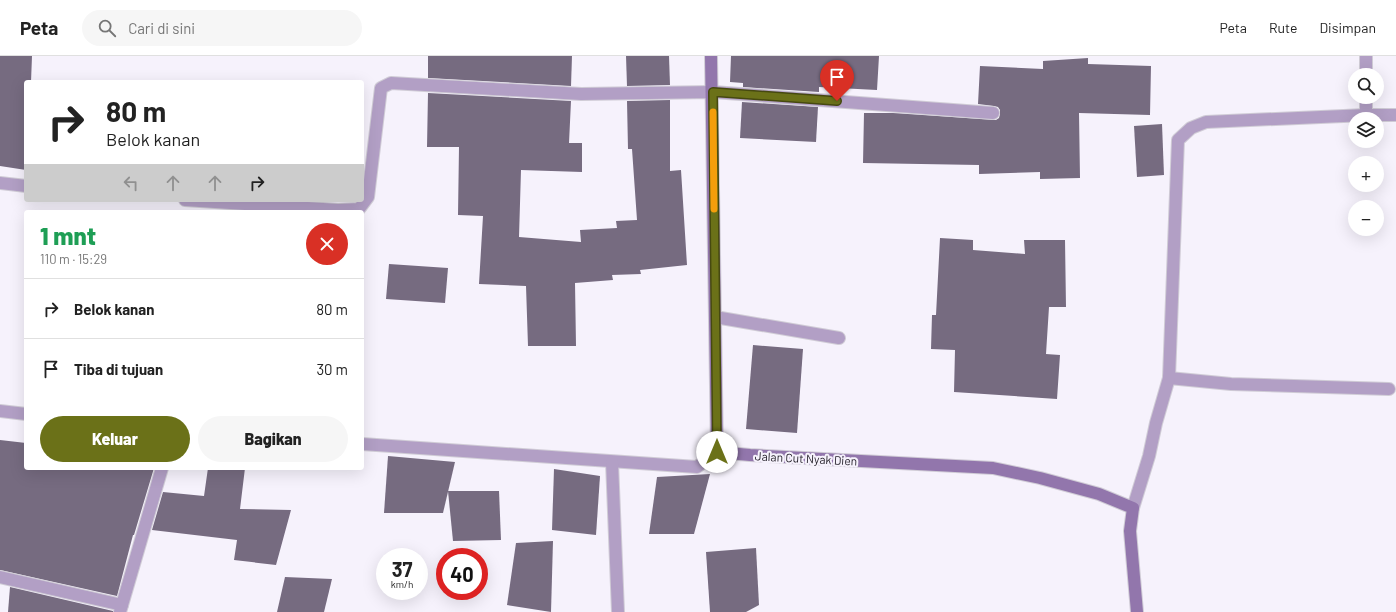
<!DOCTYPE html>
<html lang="id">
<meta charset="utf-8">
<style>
:root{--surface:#fff;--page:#f6f6f6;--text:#222;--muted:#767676;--line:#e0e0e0;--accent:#6b7118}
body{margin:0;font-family:Barlow,sans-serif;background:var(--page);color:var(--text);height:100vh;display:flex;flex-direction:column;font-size:15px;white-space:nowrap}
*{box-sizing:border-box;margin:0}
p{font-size:13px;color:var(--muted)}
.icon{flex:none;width:22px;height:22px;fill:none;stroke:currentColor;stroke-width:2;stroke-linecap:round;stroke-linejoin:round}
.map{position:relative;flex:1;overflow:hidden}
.panel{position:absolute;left:24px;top:154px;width:340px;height:260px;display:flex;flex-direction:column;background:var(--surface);border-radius:4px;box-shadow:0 4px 16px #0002}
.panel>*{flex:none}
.top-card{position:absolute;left:24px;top:24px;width:340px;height:122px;border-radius:4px;box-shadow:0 4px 16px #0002;background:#fff;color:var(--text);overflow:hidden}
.fabs{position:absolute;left:1348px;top:12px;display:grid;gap:8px}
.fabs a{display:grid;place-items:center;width:36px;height:36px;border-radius:50%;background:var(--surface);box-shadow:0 4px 16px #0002;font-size:20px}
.speed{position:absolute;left:376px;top:492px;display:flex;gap:8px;font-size:20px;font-weight:700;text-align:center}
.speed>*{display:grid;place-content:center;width:52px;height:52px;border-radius:50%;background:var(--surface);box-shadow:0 4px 16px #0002;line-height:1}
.speed small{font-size:10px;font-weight:400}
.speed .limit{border:6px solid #d22;background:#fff;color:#111}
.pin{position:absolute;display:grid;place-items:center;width:34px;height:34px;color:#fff;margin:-41px -17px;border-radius:50% 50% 50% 0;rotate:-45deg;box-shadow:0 0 4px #0007}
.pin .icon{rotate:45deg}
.me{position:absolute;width:44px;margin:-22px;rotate:0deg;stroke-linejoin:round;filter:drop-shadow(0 0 3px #0008)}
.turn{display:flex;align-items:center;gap:14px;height:84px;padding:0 16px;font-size:18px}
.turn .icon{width:52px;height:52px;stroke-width:2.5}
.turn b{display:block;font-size:28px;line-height:34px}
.lanes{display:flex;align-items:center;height:38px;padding:0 16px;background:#0003;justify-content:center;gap:20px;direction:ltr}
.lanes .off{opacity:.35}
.round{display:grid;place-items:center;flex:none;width:42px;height:42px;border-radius:21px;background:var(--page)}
.head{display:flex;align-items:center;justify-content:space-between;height:68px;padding:0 16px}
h1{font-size:24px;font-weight:800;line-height:30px;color:#1e9e55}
.cta{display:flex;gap:8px;margin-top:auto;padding:8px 16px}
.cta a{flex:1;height:46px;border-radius:24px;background:var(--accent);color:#fff;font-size:16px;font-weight:800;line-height:46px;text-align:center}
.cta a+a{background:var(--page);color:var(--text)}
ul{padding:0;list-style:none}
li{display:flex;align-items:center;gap:12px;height:60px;padding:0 16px;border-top:1px solid var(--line)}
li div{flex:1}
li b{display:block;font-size:15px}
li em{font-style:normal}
header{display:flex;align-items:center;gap:24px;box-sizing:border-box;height:56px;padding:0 20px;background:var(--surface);border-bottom:1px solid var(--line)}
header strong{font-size:19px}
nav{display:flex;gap:22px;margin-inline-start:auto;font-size:14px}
.search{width:280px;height:36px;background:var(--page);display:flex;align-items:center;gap:10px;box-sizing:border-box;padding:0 14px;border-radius:22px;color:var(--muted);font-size:15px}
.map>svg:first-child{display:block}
</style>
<header>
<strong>Peta</strong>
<div class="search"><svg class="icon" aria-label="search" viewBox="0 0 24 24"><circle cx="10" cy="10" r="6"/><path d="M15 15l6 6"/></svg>Cari di sini</div>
<nav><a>Peta</a><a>Rute</a><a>Disimpan</a></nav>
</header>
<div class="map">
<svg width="1396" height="556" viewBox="0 0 1396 556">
<rect width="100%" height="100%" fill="#f6f2fc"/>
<!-- building -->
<g fill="#766b80">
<polygon points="0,0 32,0 31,26 26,26 26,114 0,110"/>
<polygon points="428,0 572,0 571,30 428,22"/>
<polygon points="626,0 669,0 670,29 627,30"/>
<polygon points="731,0 879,0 877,34 819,31 819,36 743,31 743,27 730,26"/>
<polygon points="1088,2 1088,8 1151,10 1150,59 1079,57 1080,122 1040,123 1040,116 979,118 979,109 863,107 864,57 893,57 996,64 999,62 1000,58 1000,54 998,51 994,50 978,48 980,10 1043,13 1043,5"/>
<polygon points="428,37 571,45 569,87 582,87 582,116 521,114 519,181 581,186 580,174 617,172 616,165 637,164 632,93 628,93 627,45 670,44 670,115 681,114 687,209 640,214 641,218 612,219 613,224 575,227 576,290 528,290 526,230 479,228 483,160 458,159 459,91 427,91"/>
<polygon points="742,46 818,51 816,86 740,82"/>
<polygon points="1162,68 1164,119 1137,121 1134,70"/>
<polygon points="940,182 973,184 973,194 1025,198 1024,184 1065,184 1066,251 1049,251 1046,298 1060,299 1057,343 954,336 955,294 931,293 932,259 936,259"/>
<polygon points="389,208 448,212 445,247 386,243"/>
<polygon points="753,289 803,293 797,377 746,373"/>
<polygon points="0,384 26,387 26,412 154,412 134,479 133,479 117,540 0,514"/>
<polygon points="388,400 455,406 443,457 384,457"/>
<polygon points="208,412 245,412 240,453 291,454 276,509 234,504 237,484 152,474 163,436 204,440"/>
<polygon points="554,413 600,420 596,479 552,474"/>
<polygon points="710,418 694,478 649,478 657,421"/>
<polygon points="448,435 499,435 501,484 453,485"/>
<polygon points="553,485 551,556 507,549 516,487"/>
<polygon points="756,492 759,549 746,556 710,556 706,496"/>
<polygon points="285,521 332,523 324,556 277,556"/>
<polygon points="10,531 113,555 113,556 8,556"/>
</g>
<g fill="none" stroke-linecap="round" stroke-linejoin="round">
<defs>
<g id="lane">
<polyline points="1366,19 1366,0"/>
<polyline points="1366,59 1366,41"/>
<polyline points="1169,322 1231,328 1389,333"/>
</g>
<g id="street">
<polyline points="0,127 26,130"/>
<polyline points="185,144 338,154 359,153 368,141 381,32 391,27 581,38 713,36 993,57"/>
<polyline points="715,261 839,282"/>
<polyline points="0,355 26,358"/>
<polyline points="362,388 697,411 717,396"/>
<polyline points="612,406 618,556"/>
<polyline points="1133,452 1149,400 1156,367 1169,322 1178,84 1191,72 1206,66 1366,59 1396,59"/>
<polyline points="0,521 122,549"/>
<polyline points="120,556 162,412"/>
</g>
<polyline id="secondary" points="711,0 717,396 750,399 993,412 1040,422 1099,438 1133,452 1130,475 1137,556"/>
</defs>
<!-- lane casing -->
<use href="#lane" stroke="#d0ccd6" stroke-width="14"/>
<!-- street casing -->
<use href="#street" stroke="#d0ccd6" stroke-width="14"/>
<!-- secondary casing -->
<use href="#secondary" stroke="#d0ccd6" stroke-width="14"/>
<!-- lane -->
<use href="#lane" stroke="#b29fc5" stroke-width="12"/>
<!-- street -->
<use href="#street" stroke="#b29fc5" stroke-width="12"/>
<!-- secondary -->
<use href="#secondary" stroke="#9276ac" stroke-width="12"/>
</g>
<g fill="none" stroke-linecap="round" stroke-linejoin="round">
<defs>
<polyline id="route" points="717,396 713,36 837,45"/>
</defs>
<!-- route casing -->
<use href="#route" stroke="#464910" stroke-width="10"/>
<!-- route -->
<use href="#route" stroke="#6b7118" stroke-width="7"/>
<!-- slow -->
<polyline stroke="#f59e0b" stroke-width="7" points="713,56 714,153"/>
</g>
<g text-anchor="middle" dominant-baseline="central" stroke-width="4" stroke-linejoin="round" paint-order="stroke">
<!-- street labels -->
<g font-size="12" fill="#25212a" stroke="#f6f2fc">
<text transform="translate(806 402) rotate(3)">Jalan Cut Nyak Dien</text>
</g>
</g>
</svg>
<div class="fabs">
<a><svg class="icon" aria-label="search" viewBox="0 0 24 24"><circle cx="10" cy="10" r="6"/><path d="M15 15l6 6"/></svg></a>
<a><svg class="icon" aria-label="layers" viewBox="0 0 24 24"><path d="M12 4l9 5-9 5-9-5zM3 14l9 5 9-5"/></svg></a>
<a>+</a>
<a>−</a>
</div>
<div class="speed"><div>37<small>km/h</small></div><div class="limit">40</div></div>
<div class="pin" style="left:837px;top:45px;background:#d93025"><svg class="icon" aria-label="arrive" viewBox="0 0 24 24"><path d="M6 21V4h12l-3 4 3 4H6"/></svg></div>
<svg class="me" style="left:717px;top:396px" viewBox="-20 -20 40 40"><circle r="19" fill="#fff"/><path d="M0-13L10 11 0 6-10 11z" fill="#6b7118"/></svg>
<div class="top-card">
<div class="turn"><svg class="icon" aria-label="right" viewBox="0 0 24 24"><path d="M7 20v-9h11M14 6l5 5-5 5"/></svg><div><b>80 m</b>Belok kanan</div></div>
<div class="lanes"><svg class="icon off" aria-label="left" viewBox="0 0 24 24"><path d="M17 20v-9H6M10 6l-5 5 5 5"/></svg><svg class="icon off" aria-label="ahead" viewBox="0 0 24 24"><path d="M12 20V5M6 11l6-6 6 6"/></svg><svg class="icon off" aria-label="ahead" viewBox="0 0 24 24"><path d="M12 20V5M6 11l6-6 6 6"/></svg><svg class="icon" aria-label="right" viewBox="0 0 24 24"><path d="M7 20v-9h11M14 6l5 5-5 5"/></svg></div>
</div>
<section class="panel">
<div class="head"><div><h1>1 mnt</h1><p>110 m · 15:29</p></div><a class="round" style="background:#d93025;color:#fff"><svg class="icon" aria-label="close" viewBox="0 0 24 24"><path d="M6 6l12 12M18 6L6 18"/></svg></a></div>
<ul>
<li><svg class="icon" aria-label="right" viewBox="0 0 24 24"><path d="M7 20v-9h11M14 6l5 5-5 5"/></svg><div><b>Belok kanan</b></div><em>80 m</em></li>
<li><svg class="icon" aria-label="arrive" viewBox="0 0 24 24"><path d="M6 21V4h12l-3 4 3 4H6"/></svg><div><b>Tiba di tujuan</b></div><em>30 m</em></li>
</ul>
<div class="cta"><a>Keluar</a><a>Bagikan</a></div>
</section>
</div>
